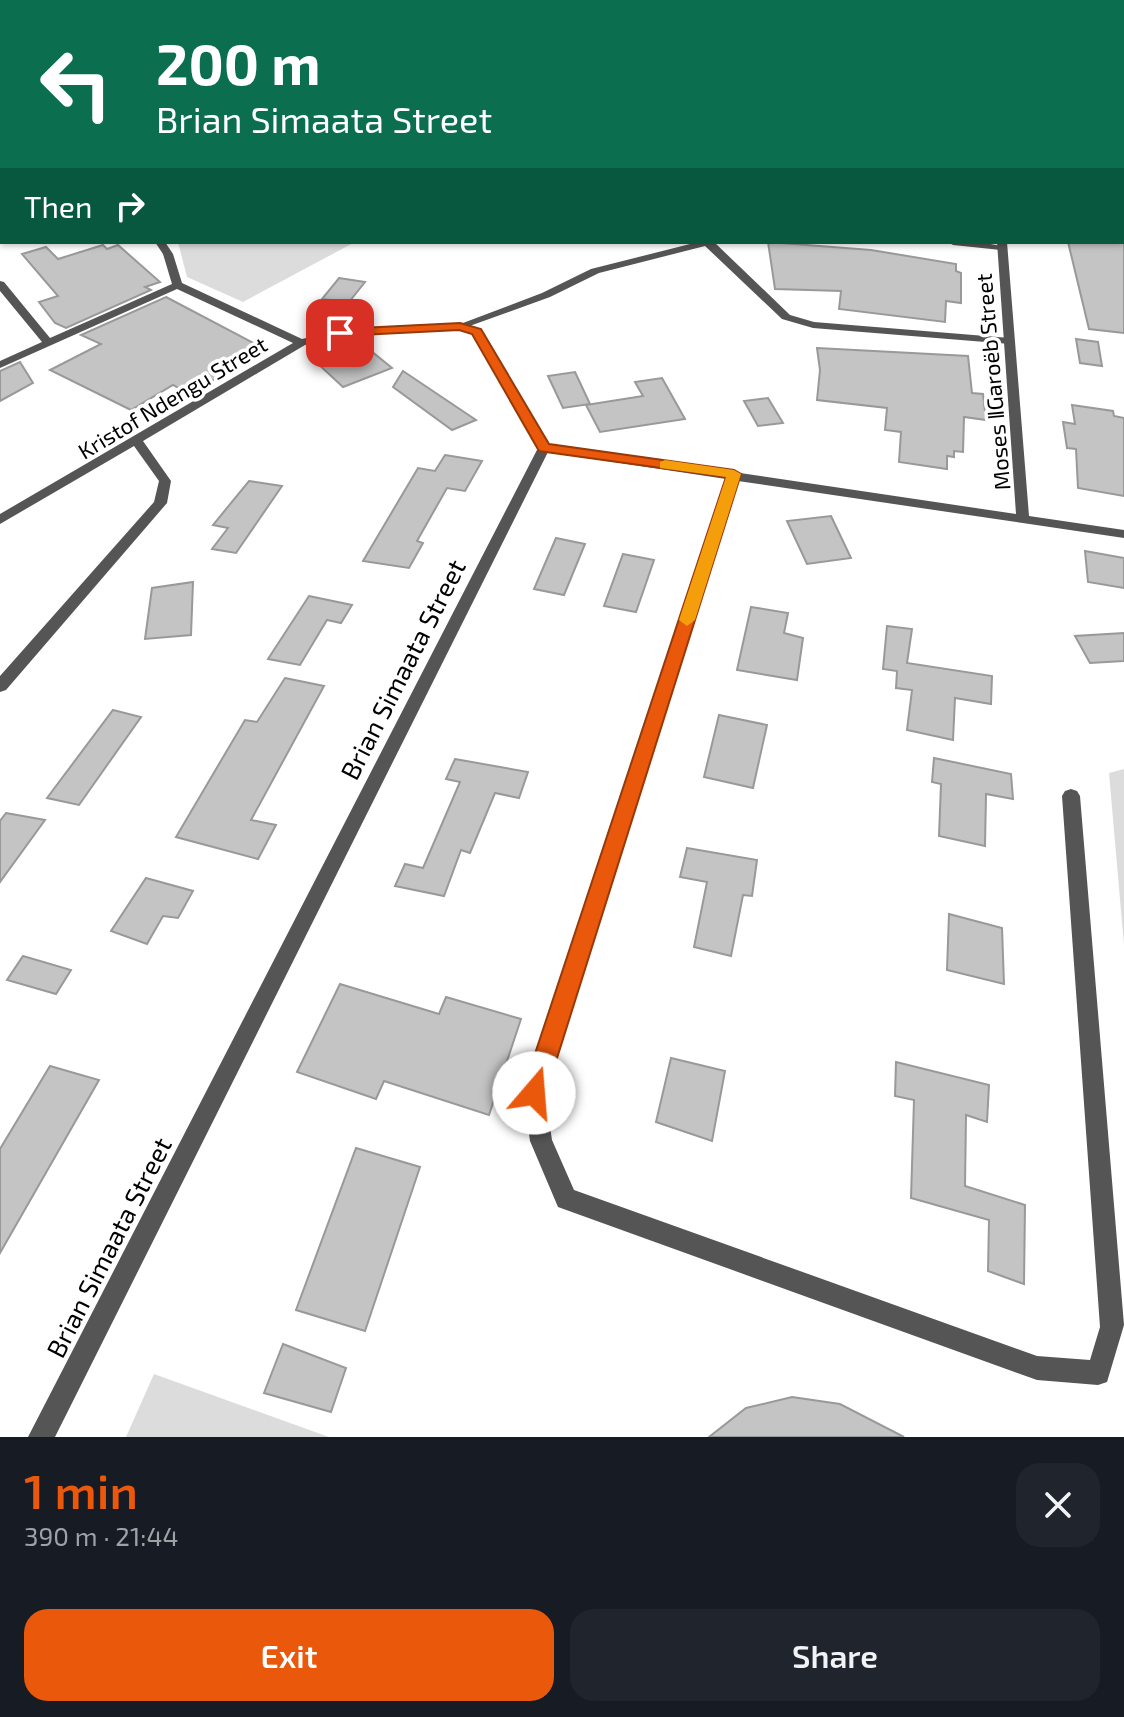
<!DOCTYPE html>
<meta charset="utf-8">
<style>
:root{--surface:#171b24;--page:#20242c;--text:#f1f3f6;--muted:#9ea1a6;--accent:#ea580c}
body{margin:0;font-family:"Exo 2",sans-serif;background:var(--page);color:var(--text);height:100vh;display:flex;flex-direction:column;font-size:30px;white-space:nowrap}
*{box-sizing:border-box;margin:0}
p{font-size:26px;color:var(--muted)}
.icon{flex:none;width:44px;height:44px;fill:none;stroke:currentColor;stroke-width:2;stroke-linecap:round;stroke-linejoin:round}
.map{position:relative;height:1437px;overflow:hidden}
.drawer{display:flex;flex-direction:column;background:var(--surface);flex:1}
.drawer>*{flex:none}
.guide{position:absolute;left:0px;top:0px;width:1124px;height:244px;box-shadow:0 2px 6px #0004;background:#0b6e4f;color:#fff;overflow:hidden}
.pin{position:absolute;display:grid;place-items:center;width:68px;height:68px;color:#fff;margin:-34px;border-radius:16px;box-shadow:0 4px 12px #0006}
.me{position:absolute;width:88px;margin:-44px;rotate:18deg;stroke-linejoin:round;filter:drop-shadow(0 0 6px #0008)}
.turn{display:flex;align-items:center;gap:28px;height:168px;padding:0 24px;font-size:36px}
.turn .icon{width:104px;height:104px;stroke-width:2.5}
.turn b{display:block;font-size:56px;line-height:68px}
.then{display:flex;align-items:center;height:76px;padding:0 24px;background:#0003;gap:16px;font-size:30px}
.round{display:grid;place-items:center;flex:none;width:84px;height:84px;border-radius:24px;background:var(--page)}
.headline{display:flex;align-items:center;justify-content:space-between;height:136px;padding:0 24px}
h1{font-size:48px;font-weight:600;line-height:60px;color:var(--accent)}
.button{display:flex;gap:16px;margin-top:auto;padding:16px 24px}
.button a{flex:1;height:92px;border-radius:24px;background:var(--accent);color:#fff;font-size:32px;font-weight:600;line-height:92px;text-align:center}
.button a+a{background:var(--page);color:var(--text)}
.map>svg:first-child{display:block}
</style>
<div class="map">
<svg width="1124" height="1437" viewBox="0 0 1124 1437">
<rect width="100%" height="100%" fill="#fff"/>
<!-- green -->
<g fill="#dcdcdc">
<polygon points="178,242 355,242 243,302 187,277"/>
<polygon points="1124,769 1124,945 1109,773"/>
<polygon points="154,1374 329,1437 126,1437"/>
</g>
<!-- building -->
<g fill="#c4c4c4" stroke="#999" stroke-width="2">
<polygon points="768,242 871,250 956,264 956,271 961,273 961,303 946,301 945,322 839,309 841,291 775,289"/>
<polygon points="1068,242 1124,242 1124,333 1089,329"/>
<polygon points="103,245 107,249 118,245 160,282 145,287 151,290 66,328 55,323 39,302 58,296 22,254 46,247 58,259"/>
<polygon points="339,278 365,282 349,302 322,299"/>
<polygon points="166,297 265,349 189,394 173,385 131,410 50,370 101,344 81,335"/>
<polygon points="1076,339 1098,342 1102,366 1080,363"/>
<polygon points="365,346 392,368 343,387 317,363"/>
<polygon points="817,348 968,356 972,393 983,394 986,420 964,417 963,452 954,451 954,457 947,456 947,469 899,462 901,432 885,430 887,408 817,400 820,370"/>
<polygon points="20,362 33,383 0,401 0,371"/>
<polygon points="403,371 476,420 452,430 393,387"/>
<polygon points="575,372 590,404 563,408 548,376"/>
<polygon points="662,378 685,419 600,432 586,405 643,396 635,382"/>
<polygon points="768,398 783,423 758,426 744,401"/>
<polygon points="1072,405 1113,411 1114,416 1124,418 1124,496 1078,488 1076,449 1067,448 1063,422 1075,424"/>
<polygon points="445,455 482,461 465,491 447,488 417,541 423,543 409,568 363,561 418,468 435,471"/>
<polygon points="249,481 282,486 236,553 212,549 228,528 213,525"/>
<polygon points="831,516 851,558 807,564 787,521"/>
<polygon points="556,538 585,544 564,595 534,589"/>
<polygon points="1085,551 1124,558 1124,588 1088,582"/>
<polygon points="623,554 654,560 636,612 604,606"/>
<polygon points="193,582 191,635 145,639 152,588"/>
<polygon points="309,596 352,605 341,623 327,620 300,665 268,659"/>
<polygon points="751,607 788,613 784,633 803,638 797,680 737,670"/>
<polygon points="887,626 912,629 907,663 992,676 991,704 955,698 953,740 907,730 912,690 896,688 897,671 883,669"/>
<polygon points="1124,633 1124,661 1090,663 1075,636"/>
<polygon points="285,678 324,686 251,820 276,825 258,859 176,837 245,720 257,722"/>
<polygon points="113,710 141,717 79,805 47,798"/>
<polygon points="719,715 767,725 753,788 704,777"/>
<polygon points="934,758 1011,774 1013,799 986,794 985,846 939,836 941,784 932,782"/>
<polygon points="455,759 528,772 519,798 495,793 470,853 461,850 444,896 395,886 405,864 423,868 460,782 446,779"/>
<polygon points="6,813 45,820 0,882 0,821"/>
<polygon points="687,848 757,860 752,896 743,895 731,956 694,947 707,882 680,877"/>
<polygon points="146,878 193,891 178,918 163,916 147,944 111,931"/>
<polygon points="949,914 1002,928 1004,984 947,970"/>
<polygon points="23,956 71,970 56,994 7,980"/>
<polygon points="340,984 439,1014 446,997 521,1019 489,1115 384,1081 376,1099 297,1072"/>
<polygon points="671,1058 725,1071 712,1141 656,1122"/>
<polygon points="896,1062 989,1085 987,1122 966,1115 965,1186 1025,1205 1024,1284 988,1271 989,1220 911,1198 914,1100 895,1096"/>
<polygon points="50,1066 99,1080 0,1253 0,1149"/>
<polygon points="356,1148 420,1167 365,1331 296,1310"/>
<polygon points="283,1344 346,1368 331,1412 264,1393"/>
<polygon points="792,1397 840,1404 904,1437 709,1437 746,1408"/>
</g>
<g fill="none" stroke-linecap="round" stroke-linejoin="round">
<!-- lane -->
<g fill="#555" fill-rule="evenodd">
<polygon points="698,242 714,242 790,315 814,322 1010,338 1015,341 1010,344 813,328 782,319 705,246 599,273 550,297 464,328 455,326 542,293 591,269"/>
<polygon points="948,242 980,242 1006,247 1001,250 953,245"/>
</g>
<!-- street -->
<g fill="#555" fill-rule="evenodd">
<rect x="708" y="0" width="6" height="2"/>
<polygon points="943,0 949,0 950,2 944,2"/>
<rect x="0" y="30" width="2" height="4"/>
<rect x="1122" y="32" width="2" height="4"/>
<polygon points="1122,84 1124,84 1122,89"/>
<rect x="0" y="113" width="2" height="5"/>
<rect x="1122" y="135" width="2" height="5"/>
<polygon points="1122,205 1124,206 1124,212 1122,211"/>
<polygon points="155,242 165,242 173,254 182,283 302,339 340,330 460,323 481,330 548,445 729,472 734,470 740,473 1016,514 997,242 1007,242 1029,516 1124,530 1124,538 738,481 545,1093 552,1140 574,1190 1037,1356 1090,1360 1100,1327 1062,796 1065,791 1071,789 1077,791 1080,796 1124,1325 1107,1382 1098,1385 1037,1380 558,1207 530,1141 523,1093 726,479 548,452 55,1437 28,1437 538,448 473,334 459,329 340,336 305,345 143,441 171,481 167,503 6,690 0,692 0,676 154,502 159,481 134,446 0,524 0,514 293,343 177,289 0,368 0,361 42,342 0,291 0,281 4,282 50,338 172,284 163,254"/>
</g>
<!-- secondary -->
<polygon fill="#222" fill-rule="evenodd" points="0,91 2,91 0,96"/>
</g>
<!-- route -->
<polygon fill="#ea580c" stroke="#983908" stroke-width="2" points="460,323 481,329 549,444 734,470 741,474 546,1093 543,1102 534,1105 526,1102 522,1093 726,477 539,451 472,334 459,330 340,336 334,333 340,329"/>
<!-- slow -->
<polygon fill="#f59e0b" points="665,460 734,470 741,474 695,620 687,626 679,620 726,477 660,468 660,462"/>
<g text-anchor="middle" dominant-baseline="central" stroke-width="7" stroke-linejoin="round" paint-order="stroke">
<!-- far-street labels -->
<g font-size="22" fill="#000" stroke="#fff">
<text transform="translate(992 382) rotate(-95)">Moses ǁGaroëb Street</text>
<text transform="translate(172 397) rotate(-31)">Kristof Ndengu Street</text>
</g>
<!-- street labels -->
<g font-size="26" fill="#000" stroke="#fff">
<text transform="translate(402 669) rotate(-63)">Brian Simaata Street</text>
<text transform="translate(108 1247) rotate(-63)">Brian Simaata Street</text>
</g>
</g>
</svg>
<div class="pin" style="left:340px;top:333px;background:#d93025"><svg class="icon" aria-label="arrive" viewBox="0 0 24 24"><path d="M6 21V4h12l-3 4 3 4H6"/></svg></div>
<svg class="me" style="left:534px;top:1093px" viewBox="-20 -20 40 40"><circle r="19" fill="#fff"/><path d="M0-13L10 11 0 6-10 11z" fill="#ea580c"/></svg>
<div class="guide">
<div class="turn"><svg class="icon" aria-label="left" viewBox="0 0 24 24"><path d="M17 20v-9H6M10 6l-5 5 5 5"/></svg><div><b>200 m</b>Brian Simaata Street</div></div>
<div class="then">Then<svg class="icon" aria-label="right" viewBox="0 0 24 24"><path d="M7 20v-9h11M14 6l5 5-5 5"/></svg></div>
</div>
</div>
<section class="drawer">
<div class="headline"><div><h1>1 min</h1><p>390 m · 21:44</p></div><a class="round"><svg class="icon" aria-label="close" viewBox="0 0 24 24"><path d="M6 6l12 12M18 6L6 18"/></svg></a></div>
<div class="button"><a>Exit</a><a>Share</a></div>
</section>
